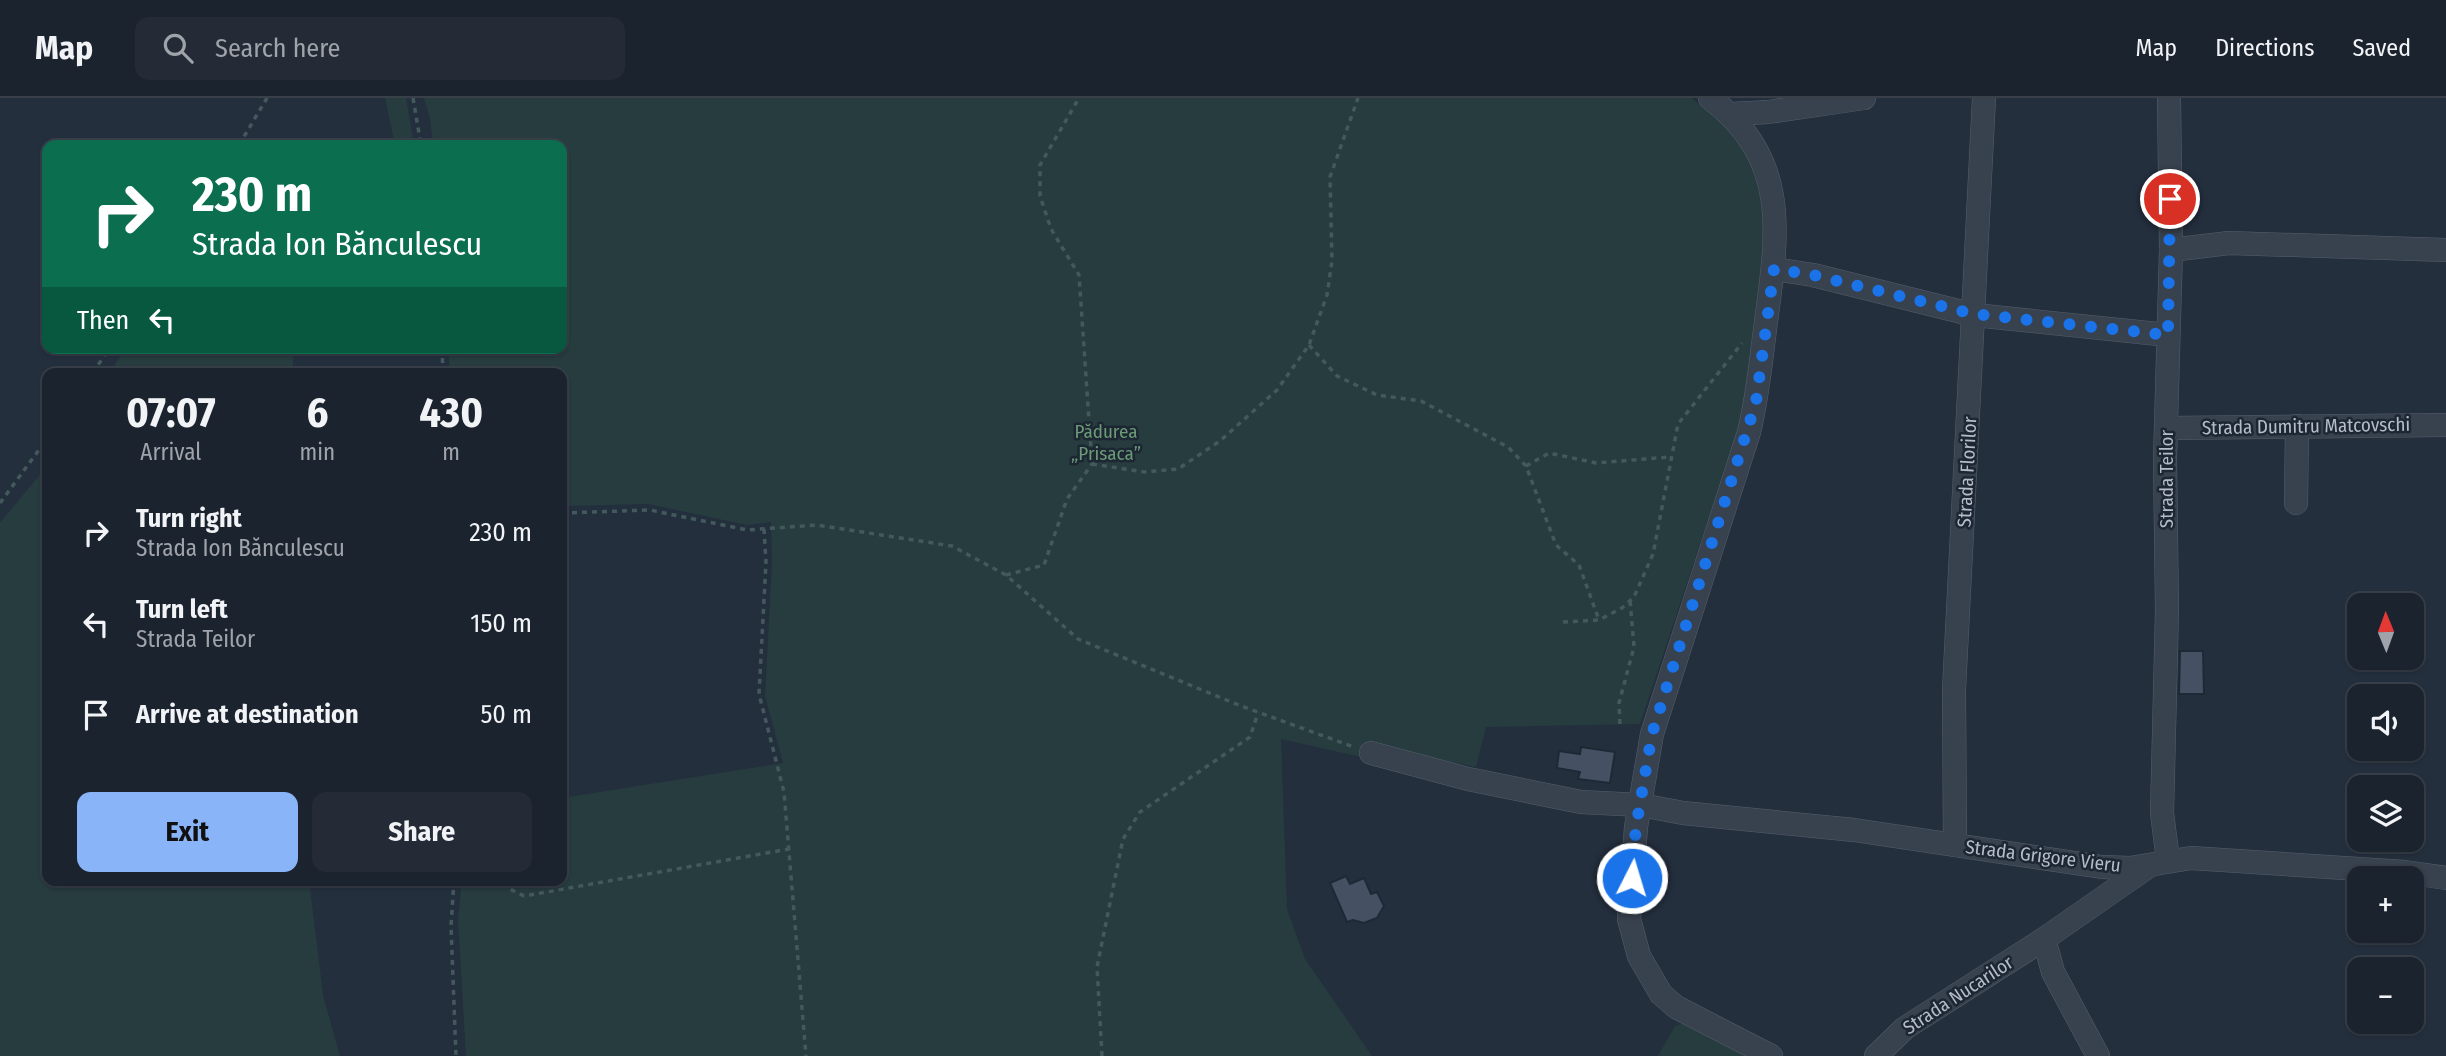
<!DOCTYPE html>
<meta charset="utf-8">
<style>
:root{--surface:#1b232e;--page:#242b36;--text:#f1f3f6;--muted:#a0a4aa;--line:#39404a;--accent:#8ab4f8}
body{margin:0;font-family:"Fira Sans Condensed",sans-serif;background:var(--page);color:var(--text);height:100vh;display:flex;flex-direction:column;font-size:26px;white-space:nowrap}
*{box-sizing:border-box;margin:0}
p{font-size:23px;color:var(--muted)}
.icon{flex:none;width:38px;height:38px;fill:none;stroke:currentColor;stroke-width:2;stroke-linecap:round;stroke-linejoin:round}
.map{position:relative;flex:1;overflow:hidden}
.panel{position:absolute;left:42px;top:270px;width:525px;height:518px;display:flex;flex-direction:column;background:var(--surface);border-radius:14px;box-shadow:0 2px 5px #0004,0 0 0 2px var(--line)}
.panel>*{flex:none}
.guide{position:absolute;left:42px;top:42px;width:525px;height:214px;border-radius:14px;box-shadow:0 2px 5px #0004,0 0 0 2px var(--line);background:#0b6e4f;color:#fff;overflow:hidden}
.needle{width:46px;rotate:359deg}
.controls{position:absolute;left:2347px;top:495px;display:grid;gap:14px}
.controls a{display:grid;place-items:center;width:77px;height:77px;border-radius:14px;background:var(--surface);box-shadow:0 2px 5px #0004,0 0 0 2px var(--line);font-size:35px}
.pin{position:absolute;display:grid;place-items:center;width:60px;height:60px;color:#fff;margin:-30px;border:4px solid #fff;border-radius:50%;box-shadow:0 2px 7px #0007}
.me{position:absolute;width:77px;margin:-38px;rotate:5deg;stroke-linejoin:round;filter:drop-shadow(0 0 5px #0008)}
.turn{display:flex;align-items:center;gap:24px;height:147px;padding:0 35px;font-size:32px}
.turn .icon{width:91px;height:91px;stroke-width:2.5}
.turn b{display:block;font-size:49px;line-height:60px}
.then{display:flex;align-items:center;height:66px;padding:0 35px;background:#0003;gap:14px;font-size:26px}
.eta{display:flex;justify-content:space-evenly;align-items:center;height:119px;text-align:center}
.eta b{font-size:42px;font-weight:700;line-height:49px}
.action{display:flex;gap:14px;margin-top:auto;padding:14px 35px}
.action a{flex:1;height:80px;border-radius:14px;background:var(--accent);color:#111;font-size:28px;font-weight:700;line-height:80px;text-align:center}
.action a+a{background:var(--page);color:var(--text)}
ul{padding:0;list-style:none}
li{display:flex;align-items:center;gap:21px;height:91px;padding:0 35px}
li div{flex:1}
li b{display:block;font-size:26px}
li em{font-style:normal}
header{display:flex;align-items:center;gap:42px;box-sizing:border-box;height:98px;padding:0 35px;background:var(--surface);border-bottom:2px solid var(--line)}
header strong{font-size:33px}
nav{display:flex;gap:38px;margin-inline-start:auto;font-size:24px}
.search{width:490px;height:63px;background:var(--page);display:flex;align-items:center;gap:18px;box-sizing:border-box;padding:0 24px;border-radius:14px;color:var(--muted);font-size:26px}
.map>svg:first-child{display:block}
</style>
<header>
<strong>Map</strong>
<div class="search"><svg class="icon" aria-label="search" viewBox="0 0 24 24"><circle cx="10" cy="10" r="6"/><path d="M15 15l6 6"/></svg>Search here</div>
<nav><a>Map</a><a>Directions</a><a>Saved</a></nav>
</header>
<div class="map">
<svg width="2446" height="958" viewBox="0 0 2446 958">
<rect width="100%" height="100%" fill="#242f3e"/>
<!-- green -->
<g fill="#263c3f">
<polygon points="385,0 406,0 414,47 395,47"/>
<polygon points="424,0 1691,0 1729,29 1749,60 1764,107 1767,168 1750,296 1640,626 1486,629 1476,669 1367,646 1361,659 1281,641 1287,811 1305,861 1372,958 466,958 458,822 462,782 562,782 562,700 783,665 765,598 772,465 771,424 747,427 648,406 562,408 562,275 450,275 448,250 562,250 562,47 433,47 430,20"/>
<polygon points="125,250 293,250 293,275 110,275"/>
<polygon points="47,368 47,782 309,782 323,897 340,958 0,958 0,425"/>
<polygon points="1691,923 1756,958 1658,958 1675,928"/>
</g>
<!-- building -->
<g fill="#455162" stroke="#1f2835" stroke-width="2">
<polygon points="2180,553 2203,553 2204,596 2179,596"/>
<polygon points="1581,649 1615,654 1610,685 1578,681 1580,674 1557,670 1559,653 1580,656"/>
<polygon points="1346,778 1350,786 1364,780 1371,796 1377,794 1384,808 1377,820 1364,825 1353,822 1347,824 1330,785"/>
</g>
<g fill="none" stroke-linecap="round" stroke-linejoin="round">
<defs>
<g id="minor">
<path d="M 1710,0 C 1790,61 1778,134 1766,224 C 1761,261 1758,298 1749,334 L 1652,636 L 1636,729 L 1629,821 L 1639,858 L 1661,896 L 1676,909 L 1771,958"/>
<polyline points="1731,16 1768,14 1864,0"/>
<polyline points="2171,152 2229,145 2446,152"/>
<polyline points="1774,171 1813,177 1974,217 2168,237"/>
<polyline points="2167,330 2446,327"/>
<polyline points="2296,405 2297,328"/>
<polyline points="1371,655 1468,681 1581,704 1641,707 1683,715 1854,732 2102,769 2130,770 2191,760 2405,774 2446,780"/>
<polyline points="1955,747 1954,592 1984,0"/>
<polyline points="2168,762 2162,715 2167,512 2165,361 2171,152 2169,0"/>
<polyline points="2044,841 2053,874 2098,958"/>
<polyline points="1876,958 1905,930 2044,841 2149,768"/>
</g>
</defs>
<!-- minor casing -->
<use href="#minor" stroke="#565f6c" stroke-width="24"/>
<!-- path -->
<g stroke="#44595c" stroke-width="3.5" stroke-dasharray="5 5" stroke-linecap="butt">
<polyline points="413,0 421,47"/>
<polyline points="239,47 267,0"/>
<polyline points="1309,247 1337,278 1377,297 1421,303 1508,349 1526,368 1556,447 1579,467 1599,522"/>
<polyline points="442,250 443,275"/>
<polyline points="93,275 109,250"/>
<polyline points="1092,366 1144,374 1178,371 1220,343 1277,292 1309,247 1327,197 1332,163 1330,79 1358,0"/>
<polyline points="1526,368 1549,355 1596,365 1670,359"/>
<polyline points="0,405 47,341"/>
<polyline points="562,415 650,412 747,432 817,427 952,448 1006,477 1078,541 1241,608 1354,649"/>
<polyline points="764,431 766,464 759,596 784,694 806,958"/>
<polyline points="1006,477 1044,467 1067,401 1092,366 1079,177 1051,131 1040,98 1040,67 1079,0"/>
<polyline points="1563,524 1599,522 1622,510 1634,499 1653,456 1678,326 1742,245"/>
<polyline points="1620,626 1619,605 1634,549 1630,502"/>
<polyline points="454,782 451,828 456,958"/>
<polyline points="508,782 510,791 524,798 789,751"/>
<polyline points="1102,958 1097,869 1123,741 1140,714 1250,639 1258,615"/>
</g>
<!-- minor -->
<use href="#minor" stroke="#38414e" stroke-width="23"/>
</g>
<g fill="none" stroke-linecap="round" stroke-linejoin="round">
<!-- route -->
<polyline stroke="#1a73e8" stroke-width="12" stroke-dasharray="0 21.6" points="1632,780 1636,729 1652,636 1756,304 1774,171 1813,177 1974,216 2168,237 2170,101"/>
</g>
<g text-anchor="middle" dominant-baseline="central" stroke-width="5" stroke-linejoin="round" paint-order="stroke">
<!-- street labels -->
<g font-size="19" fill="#b4bcc9" stroke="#1d2633">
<text transform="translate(2306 328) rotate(-1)">Strada Dumitru Matcovschi</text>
<text transform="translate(1967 374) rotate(-87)">Strada Florilor</text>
<text transform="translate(2166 381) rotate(-90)">Strada Teilor</text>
<text transform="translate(2043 758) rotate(7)">Strada Grigore Vieru</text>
<text transform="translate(1958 897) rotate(-33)">Strada Nucarilor</text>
</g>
<!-- park labels -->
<g font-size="19" fill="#6b9a76" stroke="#1d2633">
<text x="1106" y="333">Pădurea<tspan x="1106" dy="22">„Prisaca”</tspan></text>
</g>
</g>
</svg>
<div class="controls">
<a><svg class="needle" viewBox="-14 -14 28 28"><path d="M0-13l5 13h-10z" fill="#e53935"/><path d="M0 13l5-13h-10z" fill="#a0a4aa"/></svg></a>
<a><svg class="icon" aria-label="sound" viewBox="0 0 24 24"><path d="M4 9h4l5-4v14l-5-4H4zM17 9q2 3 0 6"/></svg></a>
<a><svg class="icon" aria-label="layers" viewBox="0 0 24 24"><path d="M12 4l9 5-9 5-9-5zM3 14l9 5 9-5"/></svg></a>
<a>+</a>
<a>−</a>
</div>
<div class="pin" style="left:2170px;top:101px;background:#d93025"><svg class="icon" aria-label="arrive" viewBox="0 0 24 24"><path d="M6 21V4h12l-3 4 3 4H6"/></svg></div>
<svg class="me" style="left:1632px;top:780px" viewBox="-20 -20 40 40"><circle r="17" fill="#1a73e8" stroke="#fff" stroke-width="3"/><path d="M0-11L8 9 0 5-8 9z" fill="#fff"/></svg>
<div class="guide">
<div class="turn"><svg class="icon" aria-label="right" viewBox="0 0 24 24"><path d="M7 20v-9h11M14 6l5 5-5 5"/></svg><div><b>230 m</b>Strada Ion Bănculescu</div></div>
<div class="then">Then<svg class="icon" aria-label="left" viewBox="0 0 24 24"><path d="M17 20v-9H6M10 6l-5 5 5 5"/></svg></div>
</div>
<section class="panel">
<div class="eta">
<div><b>07:07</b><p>Arrival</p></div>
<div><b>6</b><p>min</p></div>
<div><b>430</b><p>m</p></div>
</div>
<ul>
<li><svg class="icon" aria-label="right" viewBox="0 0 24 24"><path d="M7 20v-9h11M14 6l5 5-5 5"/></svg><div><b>Turn right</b><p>Strada Ion Bănculescu</p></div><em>230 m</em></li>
<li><svg class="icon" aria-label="left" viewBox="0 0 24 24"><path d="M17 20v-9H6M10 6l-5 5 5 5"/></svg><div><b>Turn left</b><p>Strada Teilor</p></div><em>150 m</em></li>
<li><svg class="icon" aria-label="arrive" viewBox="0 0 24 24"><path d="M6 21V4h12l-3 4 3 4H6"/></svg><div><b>Arrive at destination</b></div><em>50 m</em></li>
</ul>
<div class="action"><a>Exit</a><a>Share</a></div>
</section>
</div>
